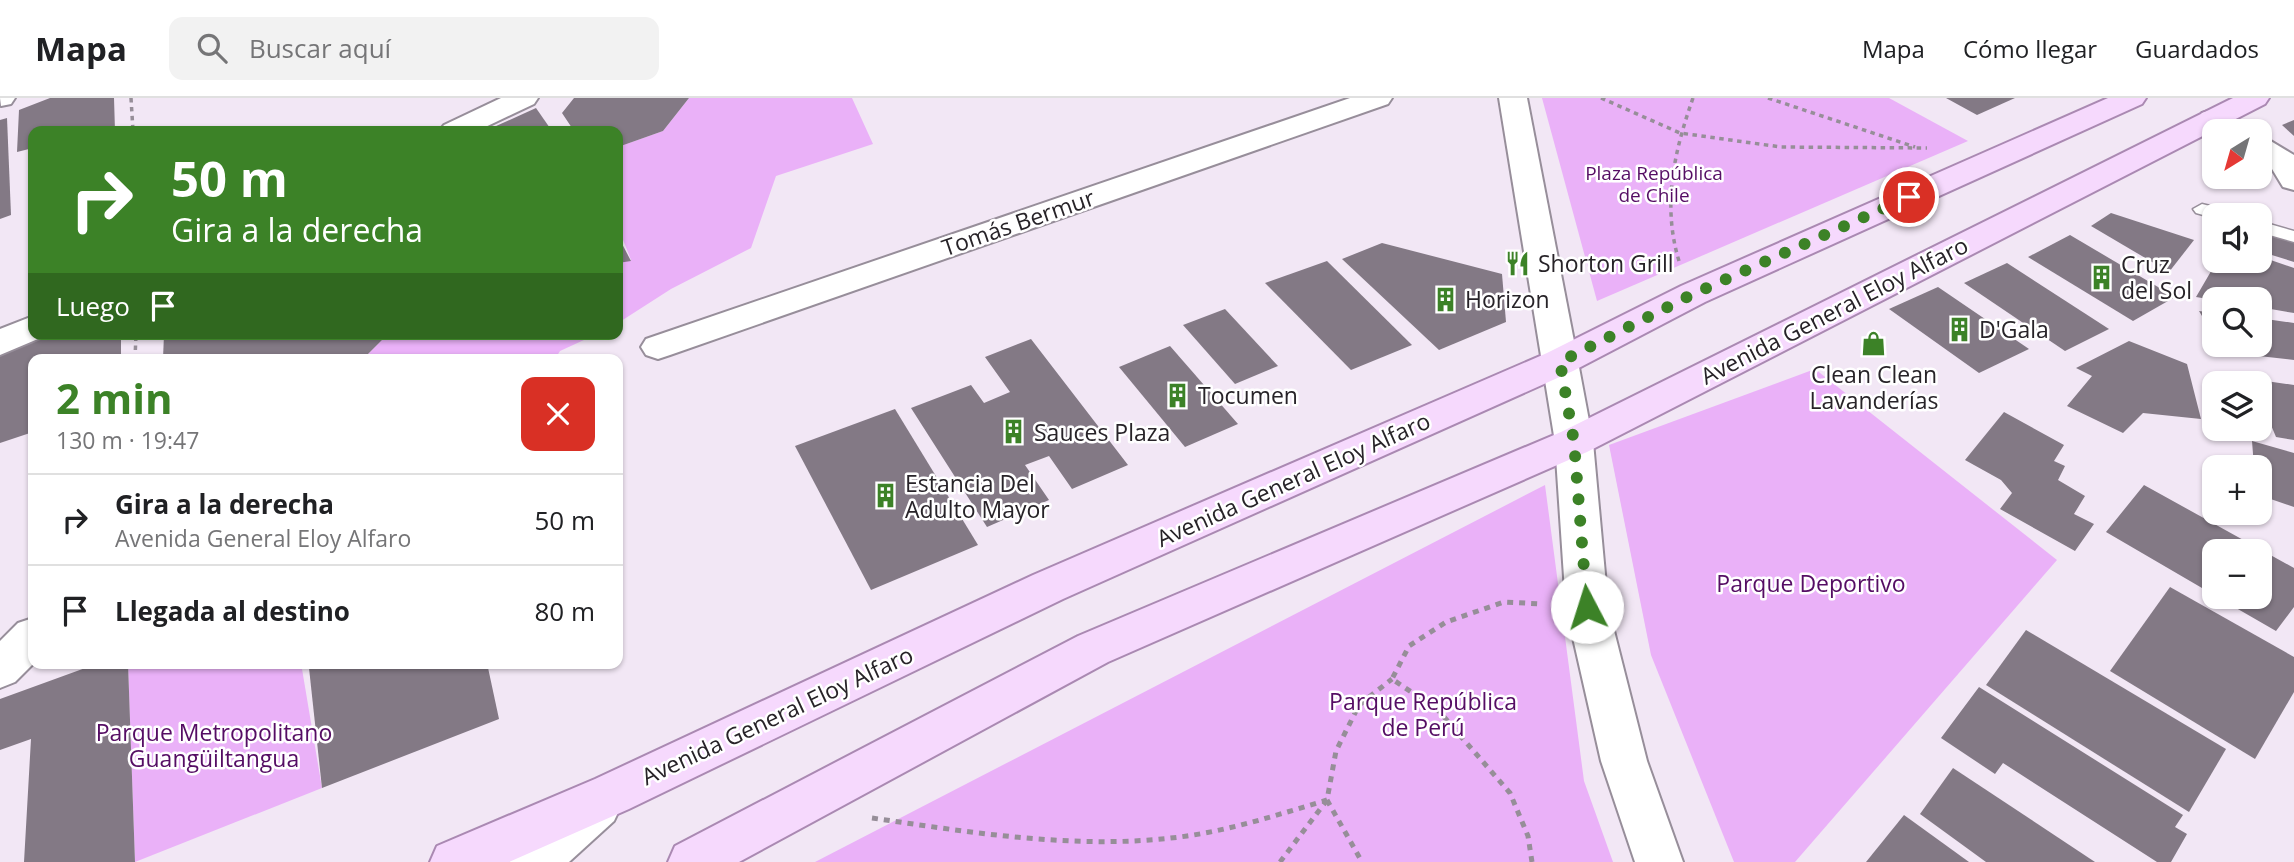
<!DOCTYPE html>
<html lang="es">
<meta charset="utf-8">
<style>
:root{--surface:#fff;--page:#f2f2f2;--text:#202124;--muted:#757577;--line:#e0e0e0;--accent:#3c8227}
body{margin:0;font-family:"Open Sans",sans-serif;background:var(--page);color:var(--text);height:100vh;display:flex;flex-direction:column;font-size:26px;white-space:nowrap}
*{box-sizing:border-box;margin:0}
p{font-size:23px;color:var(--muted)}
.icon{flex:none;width:38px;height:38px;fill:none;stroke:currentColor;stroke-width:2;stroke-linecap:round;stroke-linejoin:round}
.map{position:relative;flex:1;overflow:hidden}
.panel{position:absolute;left:28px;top:256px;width:595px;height:315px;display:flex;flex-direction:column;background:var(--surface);border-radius:14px;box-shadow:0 2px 5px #0004}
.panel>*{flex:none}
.guide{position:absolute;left:28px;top:28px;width:595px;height:214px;border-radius:14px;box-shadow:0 2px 5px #0004;background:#3c8227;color:#fff;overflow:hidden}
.needle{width:46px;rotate:217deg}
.fabs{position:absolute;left:2202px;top:21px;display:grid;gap:14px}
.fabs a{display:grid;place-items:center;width:70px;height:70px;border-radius:14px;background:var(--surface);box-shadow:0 2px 5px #0004;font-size:35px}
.pin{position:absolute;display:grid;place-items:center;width:60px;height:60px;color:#fff;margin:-30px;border:4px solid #fff;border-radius:50%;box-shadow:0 2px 7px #0007}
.me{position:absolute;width:77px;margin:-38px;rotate:355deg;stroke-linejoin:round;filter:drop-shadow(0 0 5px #0008)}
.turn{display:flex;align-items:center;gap:24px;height:147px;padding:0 28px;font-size:32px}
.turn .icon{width:91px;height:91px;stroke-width:2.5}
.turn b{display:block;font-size:49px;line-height:60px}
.then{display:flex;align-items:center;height:66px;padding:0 28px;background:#0003;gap:14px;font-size:26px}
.round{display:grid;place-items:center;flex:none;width:74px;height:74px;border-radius:14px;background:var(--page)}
.summary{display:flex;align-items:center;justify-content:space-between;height:119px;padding:0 28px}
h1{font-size:42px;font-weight:700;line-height:52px;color:var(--accent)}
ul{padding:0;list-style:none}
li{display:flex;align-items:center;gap:21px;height:91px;padding:0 28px;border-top:2px solid var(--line)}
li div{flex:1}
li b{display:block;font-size:26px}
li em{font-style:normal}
header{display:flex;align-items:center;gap:42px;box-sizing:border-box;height:98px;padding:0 35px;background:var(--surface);border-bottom:2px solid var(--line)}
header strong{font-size:33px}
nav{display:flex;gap:38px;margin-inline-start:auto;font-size:24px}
.search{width:490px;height:63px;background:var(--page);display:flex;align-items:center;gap:18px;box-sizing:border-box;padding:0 24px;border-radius:14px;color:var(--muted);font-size:26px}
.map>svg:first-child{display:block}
</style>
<header>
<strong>Mapa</strong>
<div class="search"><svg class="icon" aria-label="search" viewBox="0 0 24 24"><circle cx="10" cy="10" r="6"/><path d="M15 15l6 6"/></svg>Buscar aquí</div>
<nav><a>Mapa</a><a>Cómo llegar</a><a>Guardados</a></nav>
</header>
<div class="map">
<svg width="2294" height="764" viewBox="0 0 2294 764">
<rect width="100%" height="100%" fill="#f2e7f5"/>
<!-- green -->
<g fill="#eab1f8">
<polygon points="689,0 852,0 873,46 776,78 751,150 671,191 618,225 618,165 631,162 618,129 618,49 663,33"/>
<polygon points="1542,0 1889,0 1968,43 1597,203"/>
<polygon points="388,236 597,236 560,253 555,261 363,261"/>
<polygon points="1815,271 2057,462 1795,764 1734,764 1651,557 1609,347"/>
<polygon points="1545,387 1584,683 1613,764 815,764"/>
<polygon points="128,565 301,565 322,690 135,764"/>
</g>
<!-- building -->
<g fill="#837985">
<polygon points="50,0 114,0 115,33 33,33 33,50 17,54 19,12"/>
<polygon points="574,0 689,0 663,33 618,49 618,33 574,33 562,15"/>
<polygon points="1946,0 2015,0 1977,17"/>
<polygon points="536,10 552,33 485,33"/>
<polygon points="7,20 11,117 0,121 0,22"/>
<polygon points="2294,22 2294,38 2282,27"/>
<polygon points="2111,115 2194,142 2169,174 2091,128"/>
<polygon points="2259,132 2294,143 2294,164 2259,153"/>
<polygon points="2070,137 2175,199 2133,223 2028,159"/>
<polygon points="618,138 631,163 618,165"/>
<polygon points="1382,145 1502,176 1506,224 1439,252 1342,161"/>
<polygon points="2259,158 2294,170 2294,215 2259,209 2259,201 2214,202 2196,199 2217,163 2259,163"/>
<polygon points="1327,163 1412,247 1351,272 1265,185"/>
<polygon points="2007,165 2109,231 2065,253 1964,185"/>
<polygon points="1938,189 2029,251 1979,275 1889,211"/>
<polygon points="1225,211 1278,268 1235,286 1183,227"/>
<polygon points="2199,213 2214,215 2214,238"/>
<polygon points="2259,220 2294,225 2294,262 2223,254 2219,247 2259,247"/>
<polygon points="34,236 121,236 121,261 33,261 33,334 0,345 0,253"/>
<polygon points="164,236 388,236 363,261 163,261"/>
<polygon points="1031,241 1128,367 1072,391 1049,358 1025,367 1049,402 987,429 911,310 971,287 984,305 1010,294 985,259"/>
<polygon points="2129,243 2187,266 2201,321 2143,315 2123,335 2067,308 2092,278 2076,270"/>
<polygon points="1170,248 1238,326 1185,349 1119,269"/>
<polygon points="2239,279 2294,287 2294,342 2276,339 2266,315 2259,314 2259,285 2241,285"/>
<polygon points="895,311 978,447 871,492 795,348"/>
<polygon points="2004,314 2064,347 2054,363 2065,368 2058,382 2085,398 2074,416 2094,426 2075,453 2000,411 2012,395 2001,382 1965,362"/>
<polygon points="2252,343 2294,355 2294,409 2259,397 2259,369 2254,369"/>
<polygon points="2144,387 2294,470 2294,509 2276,533 2217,499 2259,499 2259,453 2214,453 2214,497 2106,434"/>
<polygon points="2170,489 2294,559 2294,594 2255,661 2110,573"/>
<polygon points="2026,532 2226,651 2189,714 1986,587"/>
<polygon points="99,565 128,565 135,764 24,764 31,641 0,652 0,601"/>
<polygon points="323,565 487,565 499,621 322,690 309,570"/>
<polygon points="1979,589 2183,717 2175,729 2187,736 2171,764 2157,764 2003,665 1995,676 1941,640"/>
<polygon points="1953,670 2095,764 1986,764 1920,716"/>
<polygon points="1904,717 1969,764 1866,764"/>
</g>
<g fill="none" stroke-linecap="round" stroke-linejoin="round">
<defs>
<g id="service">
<polygon points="2202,106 2230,113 2233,117 2214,117 2214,120 2196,115 2193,111"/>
<polygon points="2259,123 2294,133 2294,144 2259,134"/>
</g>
<g id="minor">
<polygon points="0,0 15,0 11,6 1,8"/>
<polygon points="501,0 538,0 534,6 477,33 439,33 444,27"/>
<polygon points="1350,0 1392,0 1388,6 670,257 658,261 646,257 641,249 646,241"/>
<polygon points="1499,0 1527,0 1578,264 1573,273 1560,276 1547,273 1542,264"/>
<path d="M 2212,12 L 2245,27 L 2250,33 C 2231,34 2209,38 2198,21 L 2202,15 Z"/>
<polygon points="2259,39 2269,42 2294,57 2294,92 2283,89 2269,66 2259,60"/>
<polygon points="33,218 33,236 46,236 45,238 0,257 0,231"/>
<polygon points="33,520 34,565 15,584 0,590 0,543 18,525"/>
</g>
<g id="secondary">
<polygon points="1560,252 1573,255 1578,264 1593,344 1608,509 1647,663 1683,764 1635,764 1601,663 1566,509 1555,344 1542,264 1547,255"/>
<polygon points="597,686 614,693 621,708 614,723 569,764 509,764 516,748 580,693"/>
</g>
<g id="primary">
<polygon points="2108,0 2146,0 2142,6 1705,204 1573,273 1063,501 629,711 509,764 430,764 437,748 595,681 1033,477 1547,255 1681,188"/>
<polygon points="2233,0 2269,0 2265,6 1587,354 1108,564 739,764 668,764 675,748 1078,538 1561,334"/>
</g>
</defs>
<!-- service casing -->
<use href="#service" stroke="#978e9a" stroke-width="3"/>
<!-- minor casing -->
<use href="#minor" stroke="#978e9a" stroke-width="4"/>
<!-- secondary casing -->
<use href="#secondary" stroke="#978e9a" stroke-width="4"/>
<!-- primary casing -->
<use href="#primary" stroke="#aa89b2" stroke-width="4"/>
<!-- path-far1 -->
<g stroke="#968e98" stroke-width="3.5" stroke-dasharray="4.5 4.5" stroke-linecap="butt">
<polyline points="131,0 133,33"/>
<polyline points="1601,0 1680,35 1781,49 1927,50"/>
<polyline points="1768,0 1915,49"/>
<path d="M 1679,163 C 1662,107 1674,54 1693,0"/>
<polyline points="135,261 136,236"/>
</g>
<!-- path -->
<g stroke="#968e98" stroke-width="5" stroke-dasharray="6 6" stroke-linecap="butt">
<polyline points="1327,702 1362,764"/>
<path d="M 872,720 C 975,735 1083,753 1187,738 C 1235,731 1280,716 1327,702"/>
<polyline points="1280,764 1327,702 1336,653 1359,607 1392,581"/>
<polyline points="1532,764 1528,738 1510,695 1438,612 1392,581 1409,548 1446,524 1504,504 1542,506"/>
</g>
<!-- service -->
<use href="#service" fill="#fff" fill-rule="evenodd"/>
<!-- minor -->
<use href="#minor" fill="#fff" fill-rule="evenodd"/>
<!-- secondary -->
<use href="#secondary" fill="#fff" fill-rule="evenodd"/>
<!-- primary -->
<use href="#primary" fill="#f6d9fd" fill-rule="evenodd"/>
</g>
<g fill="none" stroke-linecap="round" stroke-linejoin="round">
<!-- route -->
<polyline stroke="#3c8227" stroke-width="12" stroke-dasharray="0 21.6" points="1587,509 1574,344 1560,264 1693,196 1909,99"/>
</g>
<!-- icons -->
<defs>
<symbol id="restaurant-bare" viewBox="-9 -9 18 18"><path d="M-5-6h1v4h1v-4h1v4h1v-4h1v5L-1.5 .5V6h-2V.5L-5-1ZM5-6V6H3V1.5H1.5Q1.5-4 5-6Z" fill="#3c8227" stroke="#fff" stroke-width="2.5" paint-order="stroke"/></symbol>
<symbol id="building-bare" viewBox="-9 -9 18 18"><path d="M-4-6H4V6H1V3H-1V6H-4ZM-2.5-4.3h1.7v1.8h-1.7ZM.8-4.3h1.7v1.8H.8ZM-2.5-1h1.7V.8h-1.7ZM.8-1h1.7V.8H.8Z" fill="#3c8227" stroke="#fff" stroke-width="2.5" paint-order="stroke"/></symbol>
<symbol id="shop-bare" viewBox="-9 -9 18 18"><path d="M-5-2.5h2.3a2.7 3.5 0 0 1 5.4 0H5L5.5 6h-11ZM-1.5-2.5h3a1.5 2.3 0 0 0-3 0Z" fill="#3c8227" stroke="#fff" stroke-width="2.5" paint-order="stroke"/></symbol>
</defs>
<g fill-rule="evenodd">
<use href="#restaurant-bare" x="1500" y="148" width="35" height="35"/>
<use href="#building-bare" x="2084" y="162" width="35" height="35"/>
<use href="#building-bare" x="1428" y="184" width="35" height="35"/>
<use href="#building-bare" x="1942" y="214" width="35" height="35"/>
<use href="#shop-bare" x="1856" y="228" width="35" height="35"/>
<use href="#building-bare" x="1160" y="280" width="35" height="35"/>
<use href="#building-bare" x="996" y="316" width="35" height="35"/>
<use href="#building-bare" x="868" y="380" width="35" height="35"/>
</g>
<g text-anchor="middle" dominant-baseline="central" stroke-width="5" stroke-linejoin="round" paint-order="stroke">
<!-- far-park labels -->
<g font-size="19" fill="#550d64" stroke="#fff">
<text x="1654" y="75">Plaza República<tspan x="1654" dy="22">de Chile</tspan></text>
</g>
<!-- street labels -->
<g font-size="23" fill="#272328" stroke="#fff">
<text transform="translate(1018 124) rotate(-19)">Tomás Bermur</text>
<text transform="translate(1834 212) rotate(-27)">Avenida General Eloy Alfaro</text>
<text transform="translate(1293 381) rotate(-24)">Avenida General Eloy Alfaro</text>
<text transform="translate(777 617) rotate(-25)">Avenida General Eloy Alfaro</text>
</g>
<!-- poi labels -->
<g font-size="23" fill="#272328" stroke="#fff" text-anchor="start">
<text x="1538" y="165">Shorton Grill</text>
<text x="2121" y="166">Cruz<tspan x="2121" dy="26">del Sol</tspan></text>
<text x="1465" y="201">Horizon</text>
<text x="1979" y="231">D'Gala</text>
<text x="1874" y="276" text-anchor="middle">Clean Clean<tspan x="1874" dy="26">Lavanderías</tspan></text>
<text x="1198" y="297">Tocumen</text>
<text x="1034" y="334">Sauces Plaza</text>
<text x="905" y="385">Estancia Del<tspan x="905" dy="26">Adulto Mayor</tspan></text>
</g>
<!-- park labels -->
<g font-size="23" fill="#550d64" stroke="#fff">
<text x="1811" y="485">Parque Deportivo</text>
<text x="1423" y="603">Parque República<tspan x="1423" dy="26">de Perú</tspan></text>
<text x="214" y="634">Parque Metropolitano<tspan x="214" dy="26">Guangüiltangua</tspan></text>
</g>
</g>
</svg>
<div class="fabs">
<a><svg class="needle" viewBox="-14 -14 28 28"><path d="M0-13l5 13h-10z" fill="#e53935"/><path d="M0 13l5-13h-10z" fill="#757577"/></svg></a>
<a><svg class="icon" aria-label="sound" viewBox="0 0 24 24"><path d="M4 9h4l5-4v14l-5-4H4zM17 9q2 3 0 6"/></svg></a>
<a><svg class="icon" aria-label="search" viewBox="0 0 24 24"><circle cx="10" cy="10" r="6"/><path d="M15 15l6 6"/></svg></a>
<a><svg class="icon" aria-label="layers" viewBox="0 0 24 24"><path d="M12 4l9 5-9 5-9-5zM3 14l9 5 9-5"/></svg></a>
<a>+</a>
<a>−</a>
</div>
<div class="pin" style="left:1909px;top:99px;background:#d93025"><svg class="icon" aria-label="arrive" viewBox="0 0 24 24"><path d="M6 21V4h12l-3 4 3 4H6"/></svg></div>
<svg class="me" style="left:1587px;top:509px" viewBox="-20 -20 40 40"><circle r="19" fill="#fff"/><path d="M0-13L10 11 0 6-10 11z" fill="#3c8227"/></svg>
<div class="guide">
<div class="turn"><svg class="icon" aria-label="right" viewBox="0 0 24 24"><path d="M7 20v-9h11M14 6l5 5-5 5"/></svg><div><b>50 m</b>Gira a la derecha</div></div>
<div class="then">Luego<svg class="icon" aria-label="arrive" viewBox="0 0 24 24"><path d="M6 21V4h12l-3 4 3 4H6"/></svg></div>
</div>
<section class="panel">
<div class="summary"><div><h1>2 min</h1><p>130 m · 19:47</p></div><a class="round" style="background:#d93025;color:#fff"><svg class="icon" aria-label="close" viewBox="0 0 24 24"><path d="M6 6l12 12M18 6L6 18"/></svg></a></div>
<ul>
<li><svg class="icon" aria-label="right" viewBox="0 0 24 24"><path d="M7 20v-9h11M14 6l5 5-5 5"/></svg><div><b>Gira a la derecha</b><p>Avenida General Eloy Alfaro</p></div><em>50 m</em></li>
<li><svg class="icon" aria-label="arrive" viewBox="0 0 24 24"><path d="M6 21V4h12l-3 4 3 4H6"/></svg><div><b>Llegada al destino</b></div><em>80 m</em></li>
</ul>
</section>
</div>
